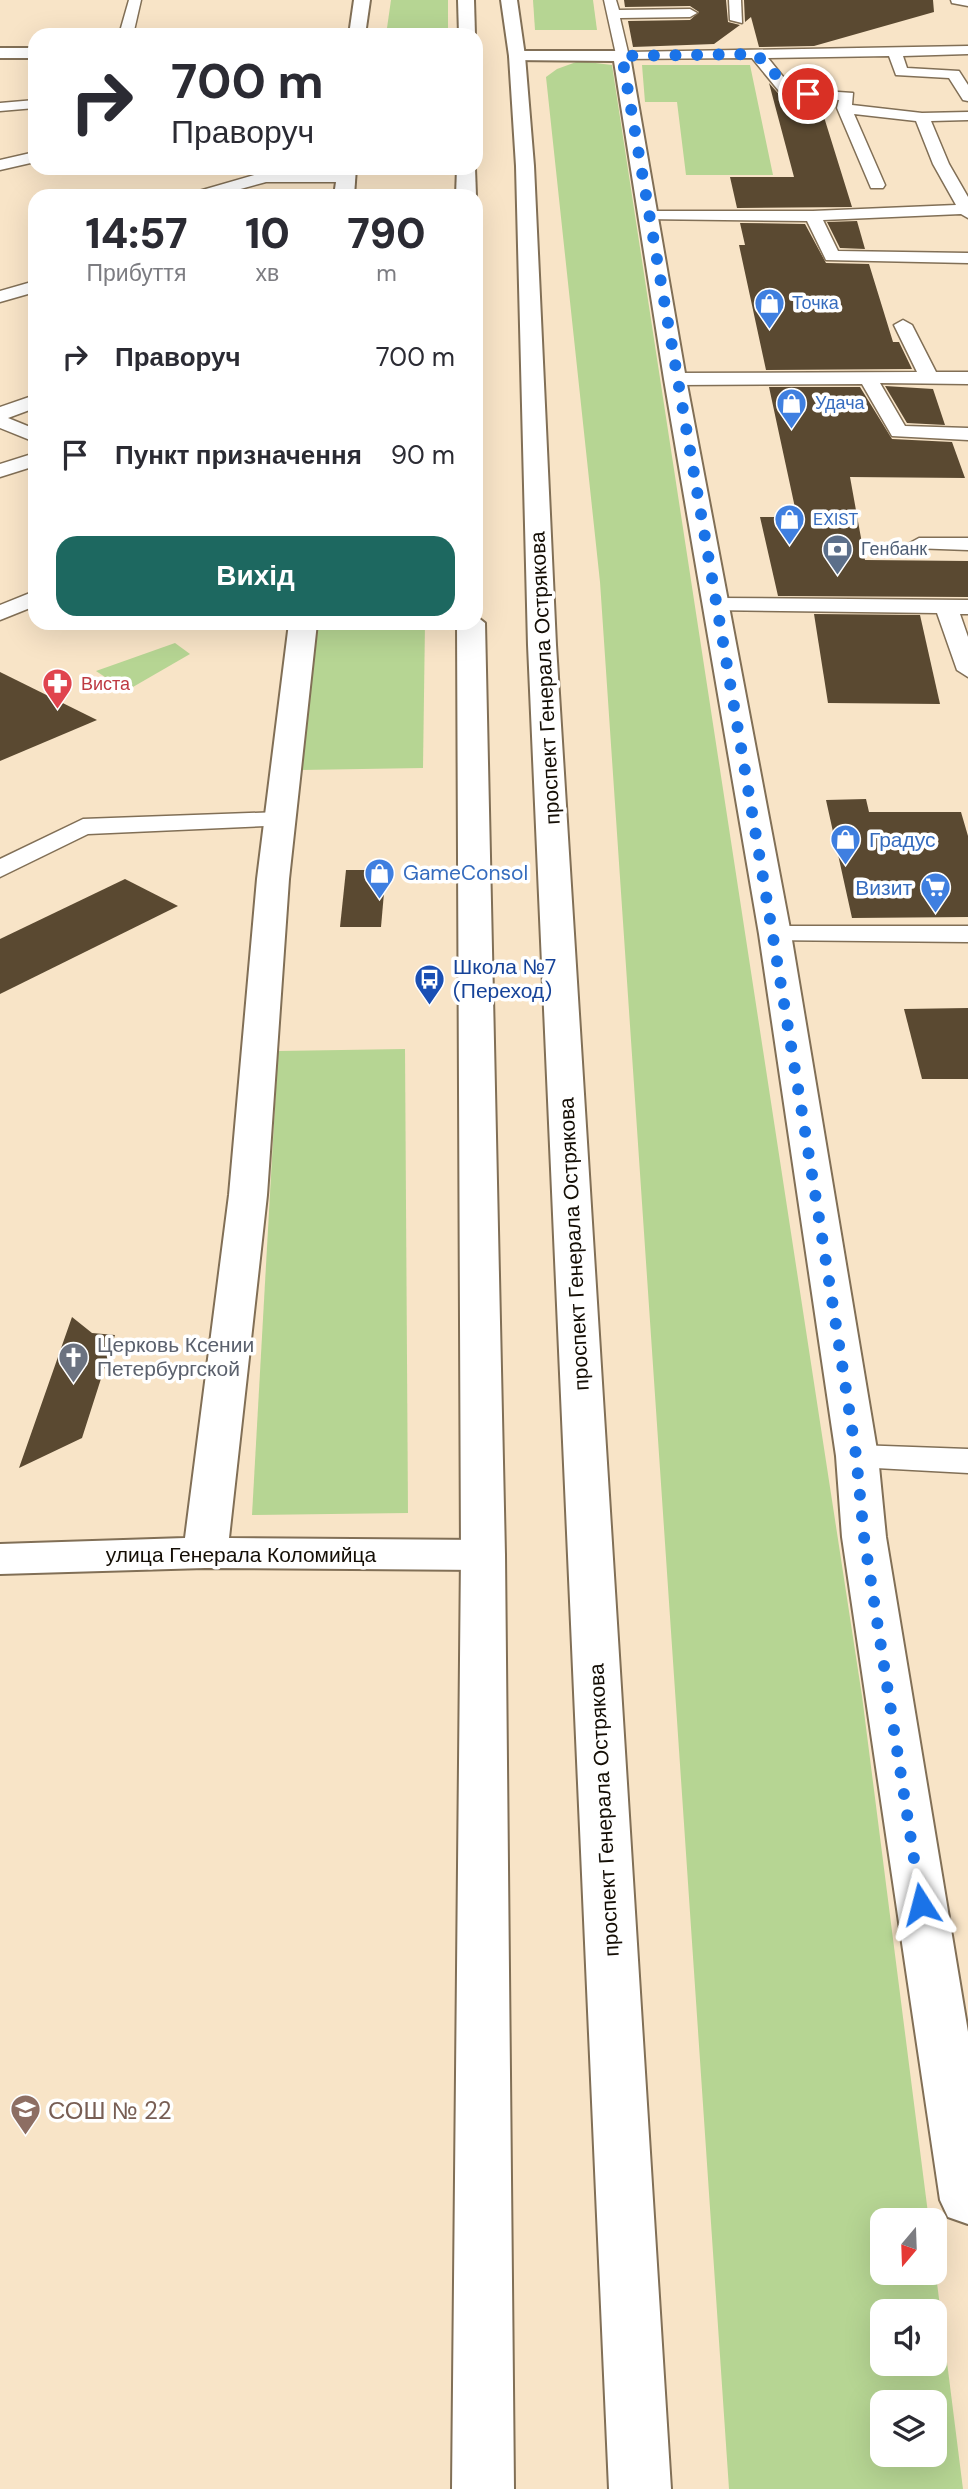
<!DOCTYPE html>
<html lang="uk">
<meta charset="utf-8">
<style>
:root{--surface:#fff;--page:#f2f2f3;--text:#2b2b33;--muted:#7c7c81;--accent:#1d6860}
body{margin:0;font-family:"DM Sans",sans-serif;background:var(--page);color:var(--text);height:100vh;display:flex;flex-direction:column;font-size:26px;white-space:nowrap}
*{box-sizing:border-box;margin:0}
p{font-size:23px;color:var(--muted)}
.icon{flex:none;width:38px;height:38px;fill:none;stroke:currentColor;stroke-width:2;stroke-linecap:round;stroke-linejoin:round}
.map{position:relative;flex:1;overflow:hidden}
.sheet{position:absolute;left:28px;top:189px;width:455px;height:441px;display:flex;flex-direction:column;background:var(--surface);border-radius:21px;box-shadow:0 7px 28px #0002}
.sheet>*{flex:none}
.hud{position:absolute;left:28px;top:28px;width:455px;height:147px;border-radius:21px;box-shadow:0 7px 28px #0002;background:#fff;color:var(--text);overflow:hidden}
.needle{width:46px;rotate:199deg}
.fabs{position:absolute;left:870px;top:2208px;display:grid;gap:14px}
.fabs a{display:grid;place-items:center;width:77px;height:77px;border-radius:14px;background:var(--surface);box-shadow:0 7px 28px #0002;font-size:35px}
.pin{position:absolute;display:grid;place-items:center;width:60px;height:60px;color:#fff;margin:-30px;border:4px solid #fff;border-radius:50%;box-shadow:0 2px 7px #0007}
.me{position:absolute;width:77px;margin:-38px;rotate:351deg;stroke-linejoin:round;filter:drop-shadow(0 0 5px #0008)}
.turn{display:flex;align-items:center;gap:24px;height:147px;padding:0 28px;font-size:32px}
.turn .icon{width:91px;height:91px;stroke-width:2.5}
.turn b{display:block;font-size:49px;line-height:60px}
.eta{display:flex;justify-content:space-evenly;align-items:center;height:119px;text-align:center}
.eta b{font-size:42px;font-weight:800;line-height:49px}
.cta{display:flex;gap:14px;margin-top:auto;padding:14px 28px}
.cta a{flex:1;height:80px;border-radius:21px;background:var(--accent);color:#fff;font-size:28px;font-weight:800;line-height:80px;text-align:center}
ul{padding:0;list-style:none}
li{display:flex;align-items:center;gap:21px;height:98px;padding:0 28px}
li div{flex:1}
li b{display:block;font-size:26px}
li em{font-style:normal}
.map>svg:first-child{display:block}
</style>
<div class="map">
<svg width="968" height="2489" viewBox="0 0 968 2489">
<rect width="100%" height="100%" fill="#f8e4c7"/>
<!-- green -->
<g fill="#b6d593" fill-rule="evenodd">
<polygon points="391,0 448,0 448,35 386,35"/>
<polygon points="533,0 593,0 597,30 535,30"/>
<path d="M 579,61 L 612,65 L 862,1696 L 929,2221 L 882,2221 L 882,2273 L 934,2273 L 935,2267 L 963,2489 L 729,2489 L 600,582 L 546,77 L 557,69 ZM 882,2312 L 934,2312 L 934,2364 L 882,2364 ZM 882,2403 L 934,2403 L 934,2455 L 882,2455 Z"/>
<polygon points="642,65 750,65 773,175 686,175 677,102 645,102"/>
<polygon points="317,623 425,623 423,768 301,770"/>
<polygon points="175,643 190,654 126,691 96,671"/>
<polygon points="405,1049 408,1513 252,1515 278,1051"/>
</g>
<!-- building -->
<g fill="#5a4931">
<polygon points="624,0 726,0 728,22 740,25 714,44 633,47 628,21 690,20 699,12 690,6 625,7"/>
<polygon points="744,0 933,0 934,12 814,46 759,47 751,17 745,22"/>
<polygon points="769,83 783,99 819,101 852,207 737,208 730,177 794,177"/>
<polygon points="857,221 865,249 840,248 827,222"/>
<polygon points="740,223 805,224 826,263 869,264 893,342 899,342 912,369 766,370 739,245 745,245"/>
<polygon points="885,386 933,389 945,425 907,423"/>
<polygon points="769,387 860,387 892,439 952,442 965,478 850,477 865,560 968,561 968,597 778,596 760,517 797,517"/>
<polygon points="814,614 920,615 940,704 828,703"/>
<polygon points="0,672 97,720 0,761"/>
<polygon points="866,799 869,812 961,812 968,836 968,917 852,918 826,800"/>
<polygon points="346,870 386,870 381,927 340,927"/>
<polygon points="125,879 178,906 0,994 0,939"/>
<polygon points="968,1008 968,1079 922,1079 904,1009"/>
<polygon points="72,1317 92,1333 115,1335 82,1438 19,1468"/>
</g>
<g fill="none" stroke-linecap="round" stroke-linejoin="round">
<defs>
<g id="lane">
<polygon points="129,0 141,0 133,35 119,35"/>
<polygon points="604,0 616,0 619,10 690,9 697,13 690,17 620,18 628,52 968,46 968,54 903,56 907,68 959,71 968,85 968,101 963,100 949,78 896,75 889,56 768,58 793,89 853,93 852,105 922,113 968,112 968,120 931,121 949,164 968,197 968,218 961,214 823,220 838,251 968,253 968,263 826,260 807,221 643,219 641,216 649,211 813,211 956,205 933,164 916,121 854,114 885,185 883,188 871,188 837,108 839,100 783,96 752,58 617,59"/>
<polygon points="729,0 741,0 742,23 730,20"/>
<polygon points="951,0 968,0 968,6 952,3"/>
<polygon points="35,100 35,108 0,111 0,103"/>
<polygon points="35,152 35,162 0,170 0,160"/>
<polygon points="265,172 346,172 354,177 346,182 266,182 215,196 190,196 192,193"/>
<polygon points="35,281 35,292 0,302 0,291"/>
<polygon points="903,320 912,325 936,372 968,372 968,384 880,383 905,426 968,428 968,440 892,436 862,384 675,385 666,379 675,373 917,372 894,325"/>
<polygon points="35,395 35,408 8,418 35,429 35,442 0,428 0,407"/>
<polygon points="35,453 35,466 0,477 0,464"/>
<polygon points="919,538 968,538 968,550 912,548 908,544"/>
<polygon points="35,591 35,606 0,620 0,605"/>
<polygon points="717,598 968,600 968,614 960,614 968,637 968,677 957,670 937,613 709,610 706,605 709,600"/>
<polygon points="280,812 289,815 293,820 289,825 88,834 0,877 0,859 83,819"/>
<polygon points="775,926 968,926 968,942 765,940 762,934 765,928"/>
<polygon points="857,1445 968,1449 968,1473 857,1467 845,1464 840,1456 845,1448"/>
</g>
<g id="street">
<polygon points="354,0 370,0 365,35 349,35"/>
<rect x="0" y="48" width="35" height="10"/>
<polygon points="517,51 622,51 630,56 686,379 791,934 878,1456 886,1537 968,2032 968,2224 948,2217 940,2200 842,1537 836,1456 759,934 664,379 614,61 511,60 509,56"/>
<polygon points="338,168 356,168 354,196 334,196"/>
<polygon points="289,623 317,623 289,879 267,1195 229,1538 483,1540 499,1544 505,1555 499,1566 483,1570 205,1568 0,1574 0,1544 185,1538 229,1195 257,879"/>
</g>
<g id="primary">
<polygon points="458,0 474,0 475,35 459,35"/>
<polygon points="501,0 517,0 525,56 534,166 556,645 671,2489 609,2489 528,645 516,166 509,56"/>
<polygon points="457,168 475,168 476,196 456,196"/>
<polygon points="476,616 485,623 505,1555 514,2489 452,2489 461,1555 457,623 476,623"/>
</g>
</defs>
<!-- lane casing -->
<use href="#lane" stroke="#816f56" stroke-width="3"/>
<!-- street casing -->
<use href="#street" stroke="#816f56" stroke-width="4"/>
<!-- primary casing -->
<use href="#primary" stroke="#816f56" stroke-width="4"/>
<!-- lane -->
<use href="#lane" fill="#fff" fill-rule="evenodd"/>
<!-- street -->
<use href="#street" fill="#fff" fill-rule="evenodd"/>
<!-- primary -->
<use href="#primary" fill="#fff" fill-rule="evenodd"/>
</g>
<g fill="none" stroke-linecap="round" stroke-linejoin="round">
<!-- route -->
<path stroke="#1a73e8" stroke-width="12" stroke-dasharray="0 21.6" d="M 808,94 L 788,93 L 777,76 L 756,54 L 622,56 C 702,523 785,988 856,1455 L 864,1537 L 921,1904"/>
</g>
<!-- icons -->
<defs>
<symbol id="shop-pin" viewBox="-11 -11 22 30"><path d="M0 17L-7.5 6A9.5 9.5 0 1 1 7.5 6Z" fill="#3f7fe0" stroke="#fff"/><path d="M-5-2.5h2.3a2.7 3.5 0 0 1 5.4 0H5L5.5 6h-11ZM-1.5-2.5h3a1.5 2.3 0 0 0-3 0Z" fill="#fff"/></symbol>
<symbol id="bank-pin" viewBox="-11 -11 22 30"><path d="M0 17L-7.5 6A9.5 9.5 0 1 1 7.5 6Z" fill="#5c6f8a" stroke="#fff"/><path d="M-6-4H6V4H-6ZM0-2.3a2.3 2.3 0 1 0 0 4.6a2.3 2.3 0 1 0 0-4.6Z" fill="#fff"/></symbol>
<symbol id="pharmacy-pin" viewBox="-11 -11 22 30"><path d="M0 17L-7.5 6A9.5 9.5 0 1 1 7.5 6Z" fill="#e0444e" stroke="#fff"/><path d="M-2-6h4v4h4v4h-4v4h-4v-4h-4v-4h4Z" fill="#fff"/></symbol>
<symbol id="supermarket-pin" viewBox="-11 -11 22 30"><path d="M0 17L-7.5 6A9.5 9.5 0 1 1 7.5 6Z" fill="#3f7fe0" stroke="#fff"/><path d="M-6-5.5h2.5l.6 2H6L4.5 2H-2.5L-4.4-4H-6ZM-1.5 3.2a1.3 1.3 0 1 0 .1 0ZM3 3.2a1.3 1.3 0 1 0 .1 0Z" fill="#fff"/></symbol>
<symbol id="bus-pin" viewBox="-11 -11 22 30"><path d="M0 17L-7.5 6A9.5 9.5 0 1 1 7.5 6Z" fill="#1a4fb4" stroke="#fff"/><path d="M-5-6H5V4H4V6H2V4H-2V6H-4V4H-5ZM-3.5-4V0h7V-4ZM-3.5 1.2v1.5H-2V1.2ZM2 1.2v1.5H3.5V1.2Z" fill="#fff"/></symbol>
<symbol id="church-pin" viewBox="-11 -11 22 30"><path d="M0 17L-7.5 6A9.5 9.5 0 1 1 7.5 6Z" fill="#6b7280" stroke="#fff"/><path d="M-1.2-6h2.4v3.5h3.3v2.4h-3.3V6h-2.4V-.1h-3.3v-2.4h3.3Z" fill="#fff"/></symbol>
<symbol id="school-pin" viewBox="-11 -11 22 30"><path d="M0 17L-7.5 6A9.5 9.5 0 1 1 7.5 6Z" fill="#8d6e63" stroke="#fff"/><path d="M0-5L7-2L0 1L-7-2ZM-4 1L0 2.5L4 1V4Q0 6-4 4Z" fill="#fff"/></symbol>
</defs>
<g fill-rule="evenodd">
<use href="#shop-pin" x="752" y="286" width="35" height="47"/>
<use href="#shop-pin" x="774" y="386" width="35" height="47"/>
<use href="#shop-pin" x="772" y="502" width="35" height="47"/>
<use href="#bank-pin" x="820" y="532" width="35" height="47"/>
<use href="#pharmacy-pin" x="40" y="666" width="35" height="47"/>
<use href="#shop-pin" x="828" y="822" width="35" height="47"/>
<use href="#shop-pin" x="362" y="856" width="35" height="47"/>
<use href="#supermarket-pin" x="918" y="870" width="35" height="47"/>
<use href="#bus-pin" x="412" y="962" width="35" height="47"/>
<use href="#church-pin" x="56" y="1340" width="35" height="47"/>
<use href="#school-pin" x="8" y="2092" width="35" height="47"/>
</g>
<g text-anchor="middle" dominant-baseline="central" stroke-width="7" stroke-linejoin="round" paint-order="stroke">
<!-- far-shop labels -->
<g font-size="18" fill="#366cbe" stroke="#fff" text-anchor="start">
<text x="792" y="303">Точка</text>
<text x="815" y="403">Удача</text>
<text x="813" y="519">EXIST</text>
</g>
<!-- far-service labels -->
<g font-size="18" fill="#4e5e75" stroke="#fff" text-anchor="start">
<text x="861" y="549">Генбанк</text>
</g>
<!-- far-health labels -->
<g font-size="18" fill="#be3a42" stroke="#fff" text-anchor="start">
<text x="81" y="684">Виста</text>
</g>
<!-- street labels -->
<g font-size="21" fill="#140e05" stroke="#fff">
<text transform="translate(545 678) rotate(-93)">проспект Генерала Острякова</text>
<text transform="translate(574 1244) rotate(-93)">проспект Генерала Острякова</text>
<text x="241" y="1555">улица Генерала Коломийца</text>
<text transform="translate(604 1810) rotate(-93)">проспект Генерала Острякова</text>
</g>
<!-- shop labels -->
<g font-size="21" fill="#366cbe" stroke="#fff" text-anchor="start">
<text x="869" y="840">Градус</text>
<text x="403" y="873">GameConsol</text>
<text x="912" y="888" text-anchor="end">Визит</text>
</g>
<!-- transit labels -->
<g font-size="21" fill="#164399" stroke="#fff" text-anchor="start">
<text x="453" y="967">Школа №7<tspan x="453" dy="24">(Переход)</tspan></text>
</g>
<!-- worship labels -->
<g font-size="21" fill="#5b616d" stroke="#fff" text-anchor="start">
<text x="97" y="1345">Церковь Ксении<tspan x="97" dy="24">Петербургской</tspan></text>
</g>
<!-- near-education labels -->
<g font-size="24" fill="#785e54" stroke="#fff" text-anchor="start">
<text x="48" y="2110">СОШ № 22</text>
</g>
</g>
</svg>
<div class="fabs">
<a><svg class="needle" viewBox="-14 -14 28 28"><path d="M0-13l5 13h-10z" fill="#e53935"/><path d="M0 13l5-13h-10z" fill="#7c7c81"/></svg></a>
<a><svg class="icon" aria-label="sound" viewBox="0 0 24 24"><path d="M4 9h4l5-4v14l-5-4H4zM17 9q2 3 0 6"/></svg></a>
<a><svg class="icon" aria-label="layers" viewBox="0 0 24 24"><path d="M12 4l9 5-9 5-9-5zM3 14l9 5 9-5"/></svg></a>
</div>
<div class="pin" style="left:808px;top:94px;background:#d93025"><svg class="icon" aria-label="arrive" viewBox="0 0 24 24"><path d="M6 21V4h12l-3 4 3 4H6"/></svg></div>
<svg class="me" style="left:921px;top:1904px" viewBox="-20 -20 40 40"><path d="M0-17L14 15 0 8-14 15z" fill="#1a73e8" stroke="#fff" stroke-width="4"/></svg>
<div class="hud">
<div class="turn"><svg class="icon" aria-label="right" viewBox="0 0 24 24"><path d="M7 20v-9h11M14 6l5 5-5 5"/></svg><div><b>700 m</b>Праворуч</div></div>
</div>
<section class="sheet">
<div class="eta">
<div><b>14:57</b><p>Прибуття</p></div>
<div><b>10</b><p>хв</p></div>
<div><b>790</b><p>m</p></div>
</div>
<ul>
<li><svg class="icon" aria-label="right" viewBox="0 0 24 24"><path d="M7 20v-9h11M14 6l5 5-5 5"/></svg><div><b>Праворуч</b></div><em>700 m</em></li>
<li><svg class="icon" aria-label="arrive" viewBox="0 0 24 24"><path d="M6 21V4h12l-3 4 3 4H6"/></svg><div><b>Пункт призначення</b></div><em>90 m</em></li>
</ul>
<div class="cta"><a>Вихід</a></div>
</section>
</div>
